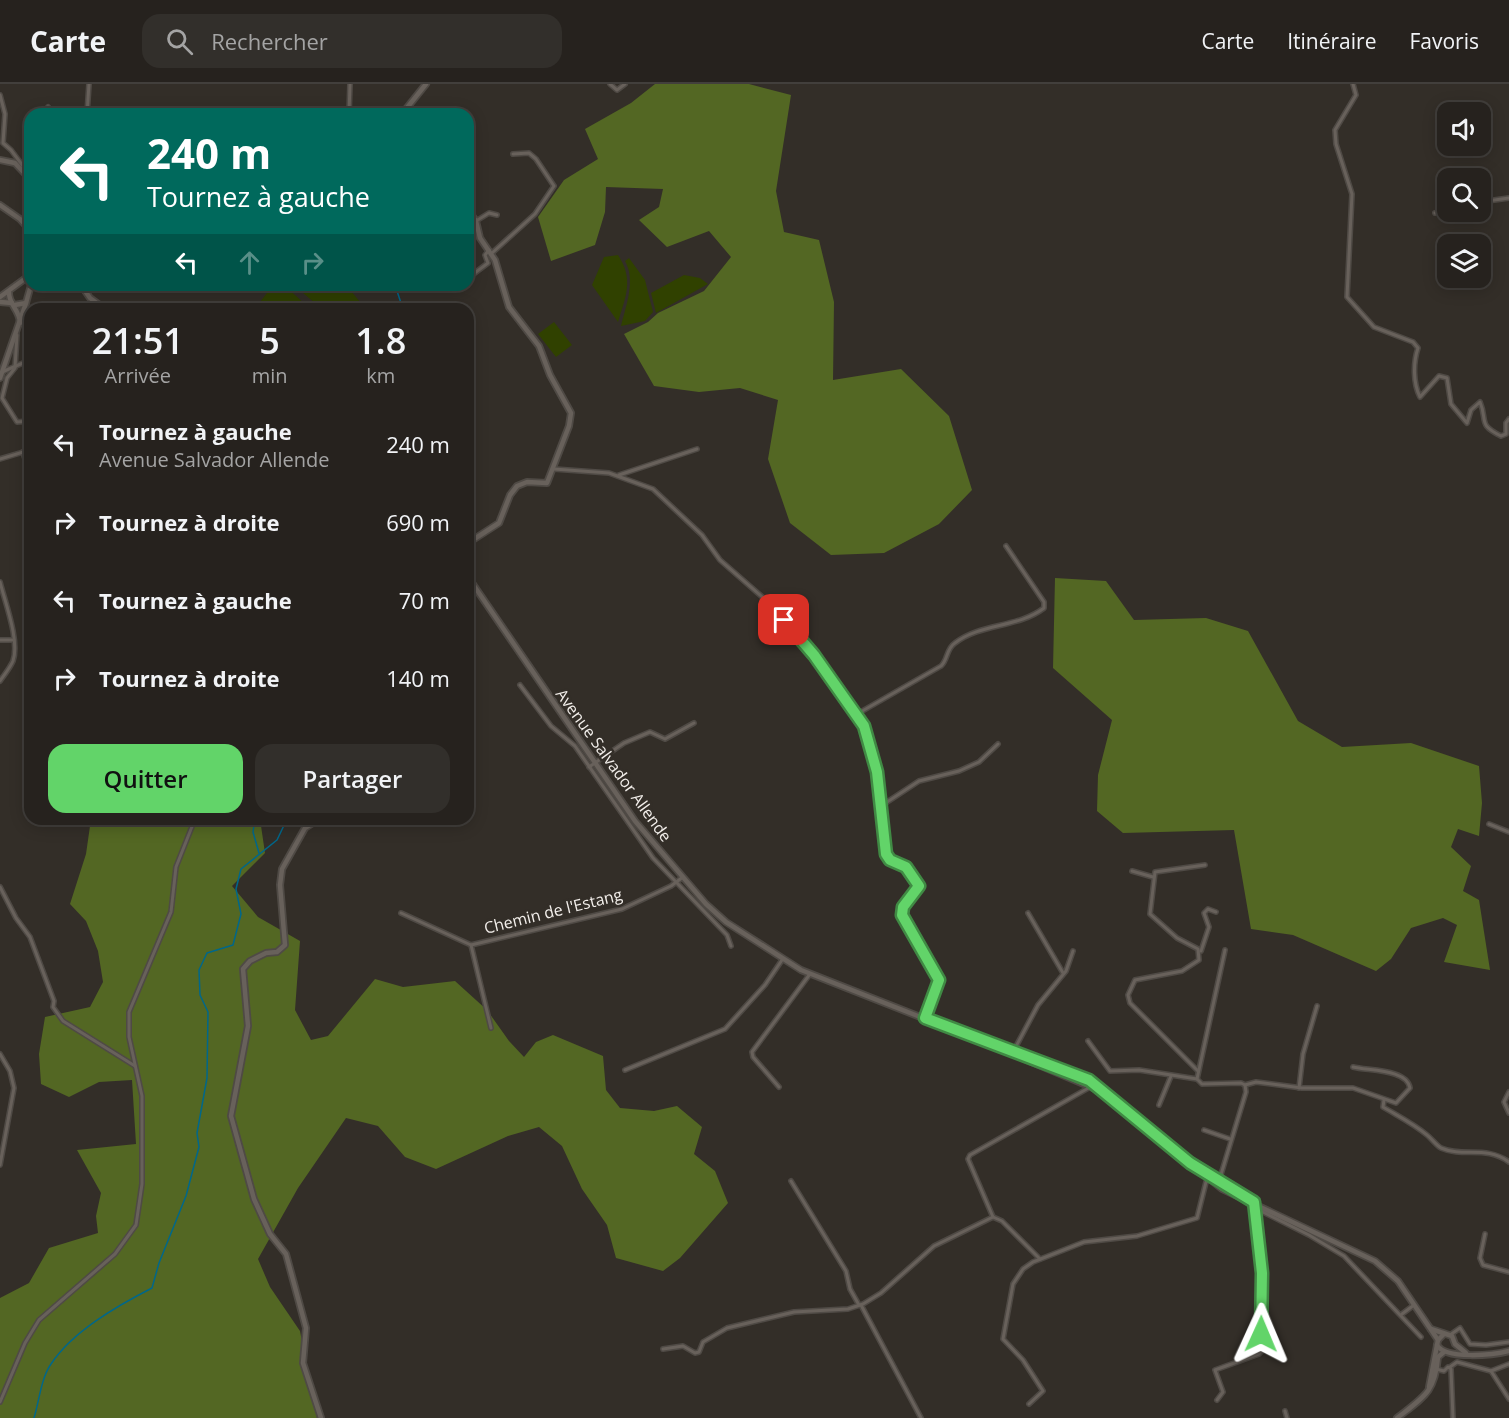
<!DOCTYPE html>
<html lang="fr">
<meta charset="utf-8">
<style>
:root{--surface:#26221e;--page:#322f2b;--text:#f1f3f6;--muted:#a4a4a4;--line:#423f3c;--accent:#62d469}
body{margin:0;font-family:"Open Sans",sans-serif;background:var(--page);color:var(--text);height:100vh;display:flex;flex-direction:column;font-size:22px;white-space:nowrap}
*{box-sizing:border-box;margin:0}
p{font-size:20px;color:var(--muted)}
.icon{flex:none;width:33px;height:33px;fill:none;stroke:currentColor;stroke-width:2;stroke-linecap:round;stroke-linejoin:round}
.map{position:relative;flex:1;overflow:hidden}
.details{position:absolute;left:24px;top:219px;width:450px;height:522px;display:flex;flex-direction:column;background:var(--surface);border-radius:18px;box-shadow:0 3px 15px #0003,0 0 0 2px var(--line)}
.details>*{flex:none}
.banner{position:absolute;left:24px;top:24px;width:450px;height:183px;border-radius:18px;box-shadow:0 3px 15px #0003,0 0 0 2px var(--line);background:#00695c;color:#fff;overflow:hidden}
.tools{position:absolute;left:1437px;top:18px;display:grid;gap:12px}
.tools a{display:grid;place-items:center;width:54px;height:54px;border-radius:12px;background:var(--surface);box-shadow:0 3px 15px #0003,0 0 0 2px var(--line);font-size:30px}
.pin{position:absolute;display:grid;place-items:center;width:51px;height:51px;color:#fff;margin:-26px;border-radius:12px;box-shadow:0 3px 9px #0006}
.me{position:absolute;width:66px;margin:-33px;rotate:1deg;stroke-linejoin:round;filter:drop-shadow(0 0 4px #0008)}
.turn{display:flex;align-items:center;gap:21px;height:126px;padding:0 24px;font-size:27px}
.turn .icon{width:78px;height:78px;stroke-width:2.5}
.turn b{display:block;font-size:42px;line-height:51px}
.lanes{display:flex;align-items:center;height:57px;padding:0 24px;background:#0003;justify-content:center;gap:30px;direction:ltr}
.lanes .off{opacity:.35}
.eta{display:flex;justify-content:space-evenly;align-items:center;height:102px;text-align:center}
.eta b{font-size:36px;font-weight:600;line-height:42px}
.primary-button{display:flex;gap:12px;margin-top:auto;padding:12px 24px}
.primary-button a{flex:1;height:69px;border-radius:18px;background:var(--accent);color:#111;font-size:24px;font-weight:600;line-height:69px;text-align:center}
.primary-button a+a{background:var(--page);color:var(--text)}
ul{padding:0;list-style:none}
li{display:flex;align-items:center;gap:18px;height:78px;padding:0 24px}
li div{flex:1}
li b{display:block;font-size:22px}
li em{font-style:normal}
header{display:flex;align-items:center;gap:36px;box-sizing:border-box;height:84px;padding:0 30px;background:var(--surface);border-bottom:2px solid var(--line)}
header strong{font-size:28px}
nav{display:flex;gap:33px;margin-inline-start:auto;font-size:21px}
.search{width:420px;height:54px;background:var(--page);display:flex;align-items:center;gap:15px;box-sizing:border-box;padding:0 21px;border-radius:18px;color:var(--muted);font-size:22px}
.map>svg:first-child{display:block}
</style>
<header>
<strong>Carte</strong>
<div class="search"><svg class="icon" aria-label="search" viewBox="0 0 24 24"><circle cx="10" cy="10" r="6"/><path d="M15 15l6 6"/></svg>Rechercher</div>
<nav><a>Carte</a><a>Itinéraire</a><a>Favoris</a></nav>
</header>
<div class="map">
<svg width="1509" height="1334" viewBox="0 0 1509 1334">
<rect width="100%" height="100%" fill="#332e28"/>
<!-- green -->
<g fill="#304100">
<path d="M 618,171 C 634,195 626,212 618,238 L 592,201 L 604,173 Z"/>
<path d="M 629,174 L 645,196 L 653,228 L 645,237 L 621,242 C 626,222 636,196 625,177 Z"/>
<polygon points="684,191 700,194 708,200 656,229 651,209"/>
<polygon points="273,201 284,201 306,221 316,220 296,203 298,201 346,201 366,225 261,225 257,222"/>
<polygon points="554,238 572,261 556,273 538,250"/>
</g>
<!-- forest -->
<g fill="#536723">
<polygon points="655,0 749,0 791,11 776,107 784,148 819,156 834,218 833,296 901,285 949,332 972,406 939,440 884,469 831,471 790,439 768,375 778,316 740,304 699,308 654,302 624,250 648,238 658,229 704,207 731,173 709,147 667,163 639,136 659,123 663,105 606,103 605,128 595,161 551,177 538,133 564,96 598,75 585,45 631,19"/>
<polygon points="1055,494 1106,497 1134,536 1206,534 1248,547 1298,637 1342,663 1411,659 1479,682 1482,719 1479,752 1458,745 1451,763 1471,782 1463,807 1479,816 1490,886 1444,878 1457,841 1443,834 1411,844 1391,875 1376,887 1293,851 1251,845 1234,746 1123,749 1097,727 1098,691 1112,636 1053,584"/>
<polygon points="91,735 260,735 265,769 232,802 258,833 300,857 295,926 311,956 328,952 375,895 403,903 455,897 487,926 509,957 524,973 536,958 553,951 603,972 606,1006 620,1024 654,1027 677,1022 702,1043 694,1070 715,1087 728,1119 680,1174 663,1187 616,1174 607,1141 582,1105 562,1062 539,1043 508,1052 436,1085 405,1073 378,1042 346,1034 298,1104 258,1175 270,1203 300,1247 317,1334 0,1334 0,1214 29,1199 49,1164 98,1149 96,1132 101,1109 77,1066 136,1060 132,996 99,998 69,1013 41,1000 39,970 45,933 90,923 103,898 98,867 86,837 70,820 86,770"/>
</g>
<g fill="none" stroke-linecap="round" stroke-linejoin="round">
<!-- stream -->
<g stroke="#00678a" stroke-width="1.5">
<polyline points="395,201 403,225"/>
<polyline points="255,735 253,748 259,769"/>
<path d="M 34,1334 C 39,1318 41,1294 51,1280 C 73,1247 117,1222 152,1204 L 159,1179 L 186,1112 L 199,1063 L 197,1049 L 207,994 L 208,928 L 200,911 L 199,886 L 207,869 L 233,861 L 241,830 L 236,805 L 241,785 L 277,756 L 287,735"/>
</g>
<defs>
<g id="street">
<polyline points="610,0 617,6 625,0"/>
<path d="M 1353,0 L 1356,11 L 1335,46 L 1336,60 L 1352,110 L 1347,213 L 1374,243 L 1413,258 L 1418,264 C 1413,279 1413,299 1420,313 L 1439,292 L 1447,294 L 1451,320 L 1467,339 L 1471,326 L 1480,318 C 1488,337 1477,340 1501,352 L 1506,350 L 1506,339 L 1509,335"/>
<polyline points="0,11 5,30 3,59 11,66 29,90"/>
<polyline points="48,23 54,30"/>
<polyline points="87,30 89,0"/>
<polyline points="349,30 350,0"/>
<polyline points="30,87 30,110"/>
<polyline points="1480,118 1509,114"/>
<polyline points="1435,129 1448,126"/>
<polyline points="476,137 489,129 497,131"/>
<polyline points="492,169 535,130 554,102 536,75 529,69 513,70"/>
<polyline points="468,184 471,193"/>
<polyline points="468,194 488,179 485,171 489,166"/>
<polyline points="419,201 441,201"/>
<polyline points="17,251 15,284 7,294 2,314 17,338 30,337"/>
<polyline points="2,288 30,276"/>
<polyline points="23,368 30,392"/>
<polyline points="0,375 30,366"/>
<polyline points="554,385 609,389 653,405 702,451 720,476 775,524 792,549 814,571 864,642 877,688 886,770 890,776 906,783 919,802 903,823 902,831 939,896 925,934"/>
<polyline points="619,391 697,365"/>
<path d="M 0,498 C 5,518 20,557 13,577 C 10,584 4,591 0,597"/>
<polyline points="0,556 12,556"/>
<polyline points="520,601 551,642 575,662 653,774 727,851 731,862"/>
<path d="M 857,630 L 941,582 C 948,576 946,565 955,559 C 981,539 1018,544 1044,524 L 1044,518 L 1006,462"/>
<polyline points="589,683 624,659 650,648 665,655 694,639"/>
<polyline points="881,722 919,697 959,687 979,678 998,660"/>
<polyline points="1489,740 1509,748"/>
<polyline points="1132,787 1153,793"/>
<polyline points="0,803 16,834 30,853 54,917 53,923 63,937 135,982"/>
<polyline points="401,829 471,861"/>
<polyline points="1028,829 1063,889"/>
<polyline points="1201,867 1209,843 1204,829 1208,825 1216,828"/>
<polyline points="491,944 471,861 622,825 671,802 683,793"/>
<path d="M 1088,957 L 1110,987 L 1139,986 L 1197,995 L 1202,1000 L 1241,999 L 1245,1001 L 1256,998 L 1302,1004 L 1353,1004 L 1396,1019 L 1410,1004 C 1407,985 1369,987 1353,983"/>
<polyline points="1013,968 1038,921 1066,887 1073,867"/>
<polyline points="0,970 10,987 14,1004 0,1081"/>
<polyline points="625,986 725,945 765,901 782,876"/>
<polyline points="1198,987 1130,919 1128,911 1135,896 1182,887 1199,876 1198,865 1177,854 1150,830 1155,788 1205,781"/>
<polyline points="1197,995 1225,866"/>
<polyline points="779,1003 753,973 752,968 810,890"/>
<polyline points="1299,1004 1303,970 1317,922"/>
<polyline points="1509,1008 1504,1018 1509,1029"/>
<path d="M 1384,1016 L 1383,1023 C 1398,1032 1414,1040 1427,1051 C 1432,1055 1436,1061 1441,1064 C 1464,1074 1486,1061 1509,1078"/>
<polyline points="1159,1021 1171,992"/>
<polyline points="1204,1046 1230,1055"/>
<polyline points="791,1097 846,1187 850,1205 859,1221"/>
<polyline points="1219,1097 1246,1008 1245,1001"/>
<polyline points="1253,1123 1309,1151 1344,1172 1421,1253"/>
<polyline points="993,1133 1002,1137 1040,1175"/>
<polyline points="1485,1150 1480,1174 1483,1181 1509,1188"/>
<polyline points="861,1221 921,1334"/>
<polyline points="1402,1230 1414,1221"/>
<polyline points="1450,1251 1460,1244 1470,1260 1486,1261 1509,1258"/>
<polyline points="663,1265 683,1262 695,1269 699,1268 703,1258 727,1244 794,1228 848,1225 863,1220 881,1209 934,1162 993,1133 968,1075 970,1071 1092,1002"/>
<polyline points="1450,1283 1457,1278 1491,1287 1509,1315"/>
<polyline points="1436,1285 1444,1287 1448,1283 1451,1285 1453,1334"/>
<polyline points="1491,1287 1509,1280"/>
<polyline points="1217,1316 1223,1308 1215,1286 1259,1270 1263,1266 1261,1250 1262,1189 1254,1118"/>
<polyline points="0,1318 25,1259 39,1236 115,1170 136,1141 142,1100 142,1012 129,953 129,928 171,828 176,783 195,735"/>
<polyline points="1029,1320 1043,1307 1023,1276 1003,1255 1013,1200 1023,1185 1033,1178 1084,1158 1137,1152 1197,1134 1206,1098 1210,1096"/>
<polyline points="1285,1327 1287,1334"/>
</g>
<g id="secondary">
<polyline points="402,30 426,0"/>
<polyline points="0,76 15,79 30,95"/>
<polyline points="0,121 20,135 30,146"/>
<polyline points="468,126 476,137 480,154 495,176 509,223 539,262 550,291 571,329 569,342 547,399 527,398 517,402 510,411 499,439 468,459"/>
<polyline points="81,201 90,214 105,225"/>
<path d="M 9,208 C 8,220 20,226 20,239"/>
<polyline points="0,213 30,191"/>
<polyline points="0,218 12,219"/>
<polyline points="15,221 26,219 31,201"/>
<polyline points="0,294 26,219"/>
<polyline points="468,493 635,737 706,820 726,838 801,886 994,962 1091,1003 1113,1015"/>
<polyline points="319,735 305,744 282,785 280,801 285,861 277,868 266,869 250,877 243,885 248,942 231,1032 254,1115 270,1150 286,1170 306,1244 303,1279 321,1334"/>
<polyline points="1015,969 1089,996 1106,1008"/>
<polyline points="1112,1014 1190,1080"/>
<polyline points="1190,1079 1222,1105 1375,1177 1398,1197 1438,1256"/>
<polyline points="1200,1086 1231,1106"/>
<polyline points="1431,1245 1452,1252 1455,1260 1466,1269"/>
<path d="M 1437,1261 C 1445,1276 1494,1271 1509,1267"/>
<polyline points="1429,1303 1438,1256 1444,1250"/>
<path d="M 1397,1334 C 1424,1313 1435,1308 1438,1273 L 1444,1268"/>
</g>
</defs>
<!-- street casing -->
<use href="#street" stroke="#4f4a45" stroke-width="6"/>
<!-- secondary casing -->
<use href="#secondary" stroke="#4f4a45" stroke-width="8"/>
<!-- street -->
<use href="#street" stroke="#68615b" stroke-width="3"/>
<!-- secondary -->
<use href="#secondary" stroke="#68615b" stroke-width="4.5"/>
</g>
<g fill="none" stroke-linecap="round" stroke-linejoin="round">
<defs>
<polyline id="route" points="784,536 814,571 864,642 877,688 886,770 890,776 906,783 919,802 903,823 902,831 939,896 925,934 1089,996 1190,1079 1254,1118 1262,1189 1261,1250"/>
</defs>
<!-- route casing -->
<use href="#route" stroke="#408a44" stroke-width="15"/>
<!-- route -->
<use href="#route" stroke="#62d469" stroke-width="10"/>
</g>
<g text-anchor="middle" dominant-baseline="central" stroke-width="5" stroke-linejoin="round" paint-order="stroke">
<!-- street labels -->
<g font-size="16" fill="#f3efeb" stroke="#332e28">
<text transform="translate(614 681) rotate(54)">Avenue Salvador Allende</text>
<text transform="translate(553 827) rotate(-14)">Chemin de l'Estang</text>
</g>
</g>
</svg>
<div class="tools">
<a><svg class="icon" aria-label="sound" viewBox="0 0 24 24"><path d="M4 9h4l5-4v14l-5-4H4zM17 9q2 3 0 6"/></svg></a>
<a><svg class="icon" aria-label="search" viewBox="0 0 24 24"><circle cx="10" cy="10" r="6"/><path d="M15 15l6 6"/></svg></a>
<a><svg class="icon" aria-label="layers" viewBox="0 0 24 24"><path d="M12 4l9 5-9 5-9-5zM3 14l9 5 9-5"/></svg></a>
</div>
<div class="pin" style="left:784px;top:536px;background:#d93025"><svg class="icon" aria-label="arrive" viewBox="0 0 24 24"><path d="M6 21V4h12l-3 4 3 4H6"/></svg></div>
<svg class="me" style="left:1261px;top:1250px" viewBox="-20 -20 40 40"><path d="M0-17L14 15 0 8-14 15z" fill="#62d469" stroke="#fff" stroke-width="4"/></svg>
<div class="banner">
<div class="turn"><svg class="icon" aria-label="left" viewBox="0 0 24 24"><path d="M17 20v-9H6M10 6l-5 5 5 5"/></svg><div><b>240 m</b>Tournez à gauche</div></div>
<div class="lanes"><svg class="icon" aria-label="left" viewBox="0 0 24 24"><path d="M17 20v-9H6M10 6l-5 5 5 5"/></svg><svg class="icon off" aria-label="ahead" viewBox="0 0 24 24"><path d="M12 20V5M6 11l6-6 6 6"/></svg><svg class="icon off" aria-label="right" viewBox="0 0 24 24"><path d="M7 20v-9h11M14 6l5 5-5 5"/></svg></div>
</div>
<section class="details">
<div class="eta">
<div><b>21:51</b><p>Arrivée</p></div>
<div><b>5</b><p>min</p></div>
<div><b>1.8</b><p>km</p></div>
</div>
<ul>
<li><svg class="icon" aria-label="left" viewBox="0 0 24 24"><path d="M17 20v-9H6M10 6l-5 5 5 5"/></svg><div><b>Tournez à gauche</b><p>Avenue Salvador Allende</p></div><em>240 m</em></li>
<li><svg class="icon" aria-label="right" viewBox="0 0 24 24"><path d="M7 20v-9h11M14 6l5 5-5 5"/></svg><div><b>Tournez à droite</b></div><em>690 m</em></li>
<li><svg class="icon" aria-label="left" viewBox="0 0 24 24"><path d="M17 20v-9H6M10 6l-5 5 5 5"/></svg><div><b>Tournez à gauche</b></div><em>70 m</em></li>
<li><svg class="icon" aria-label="right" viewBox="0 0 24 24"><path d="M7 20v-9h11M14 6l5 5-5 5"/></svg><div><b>Tournez à droite</b></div><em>140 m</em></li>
</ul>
<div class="primary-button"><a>Quitter</a><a>Partager</a></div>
</section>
</div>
